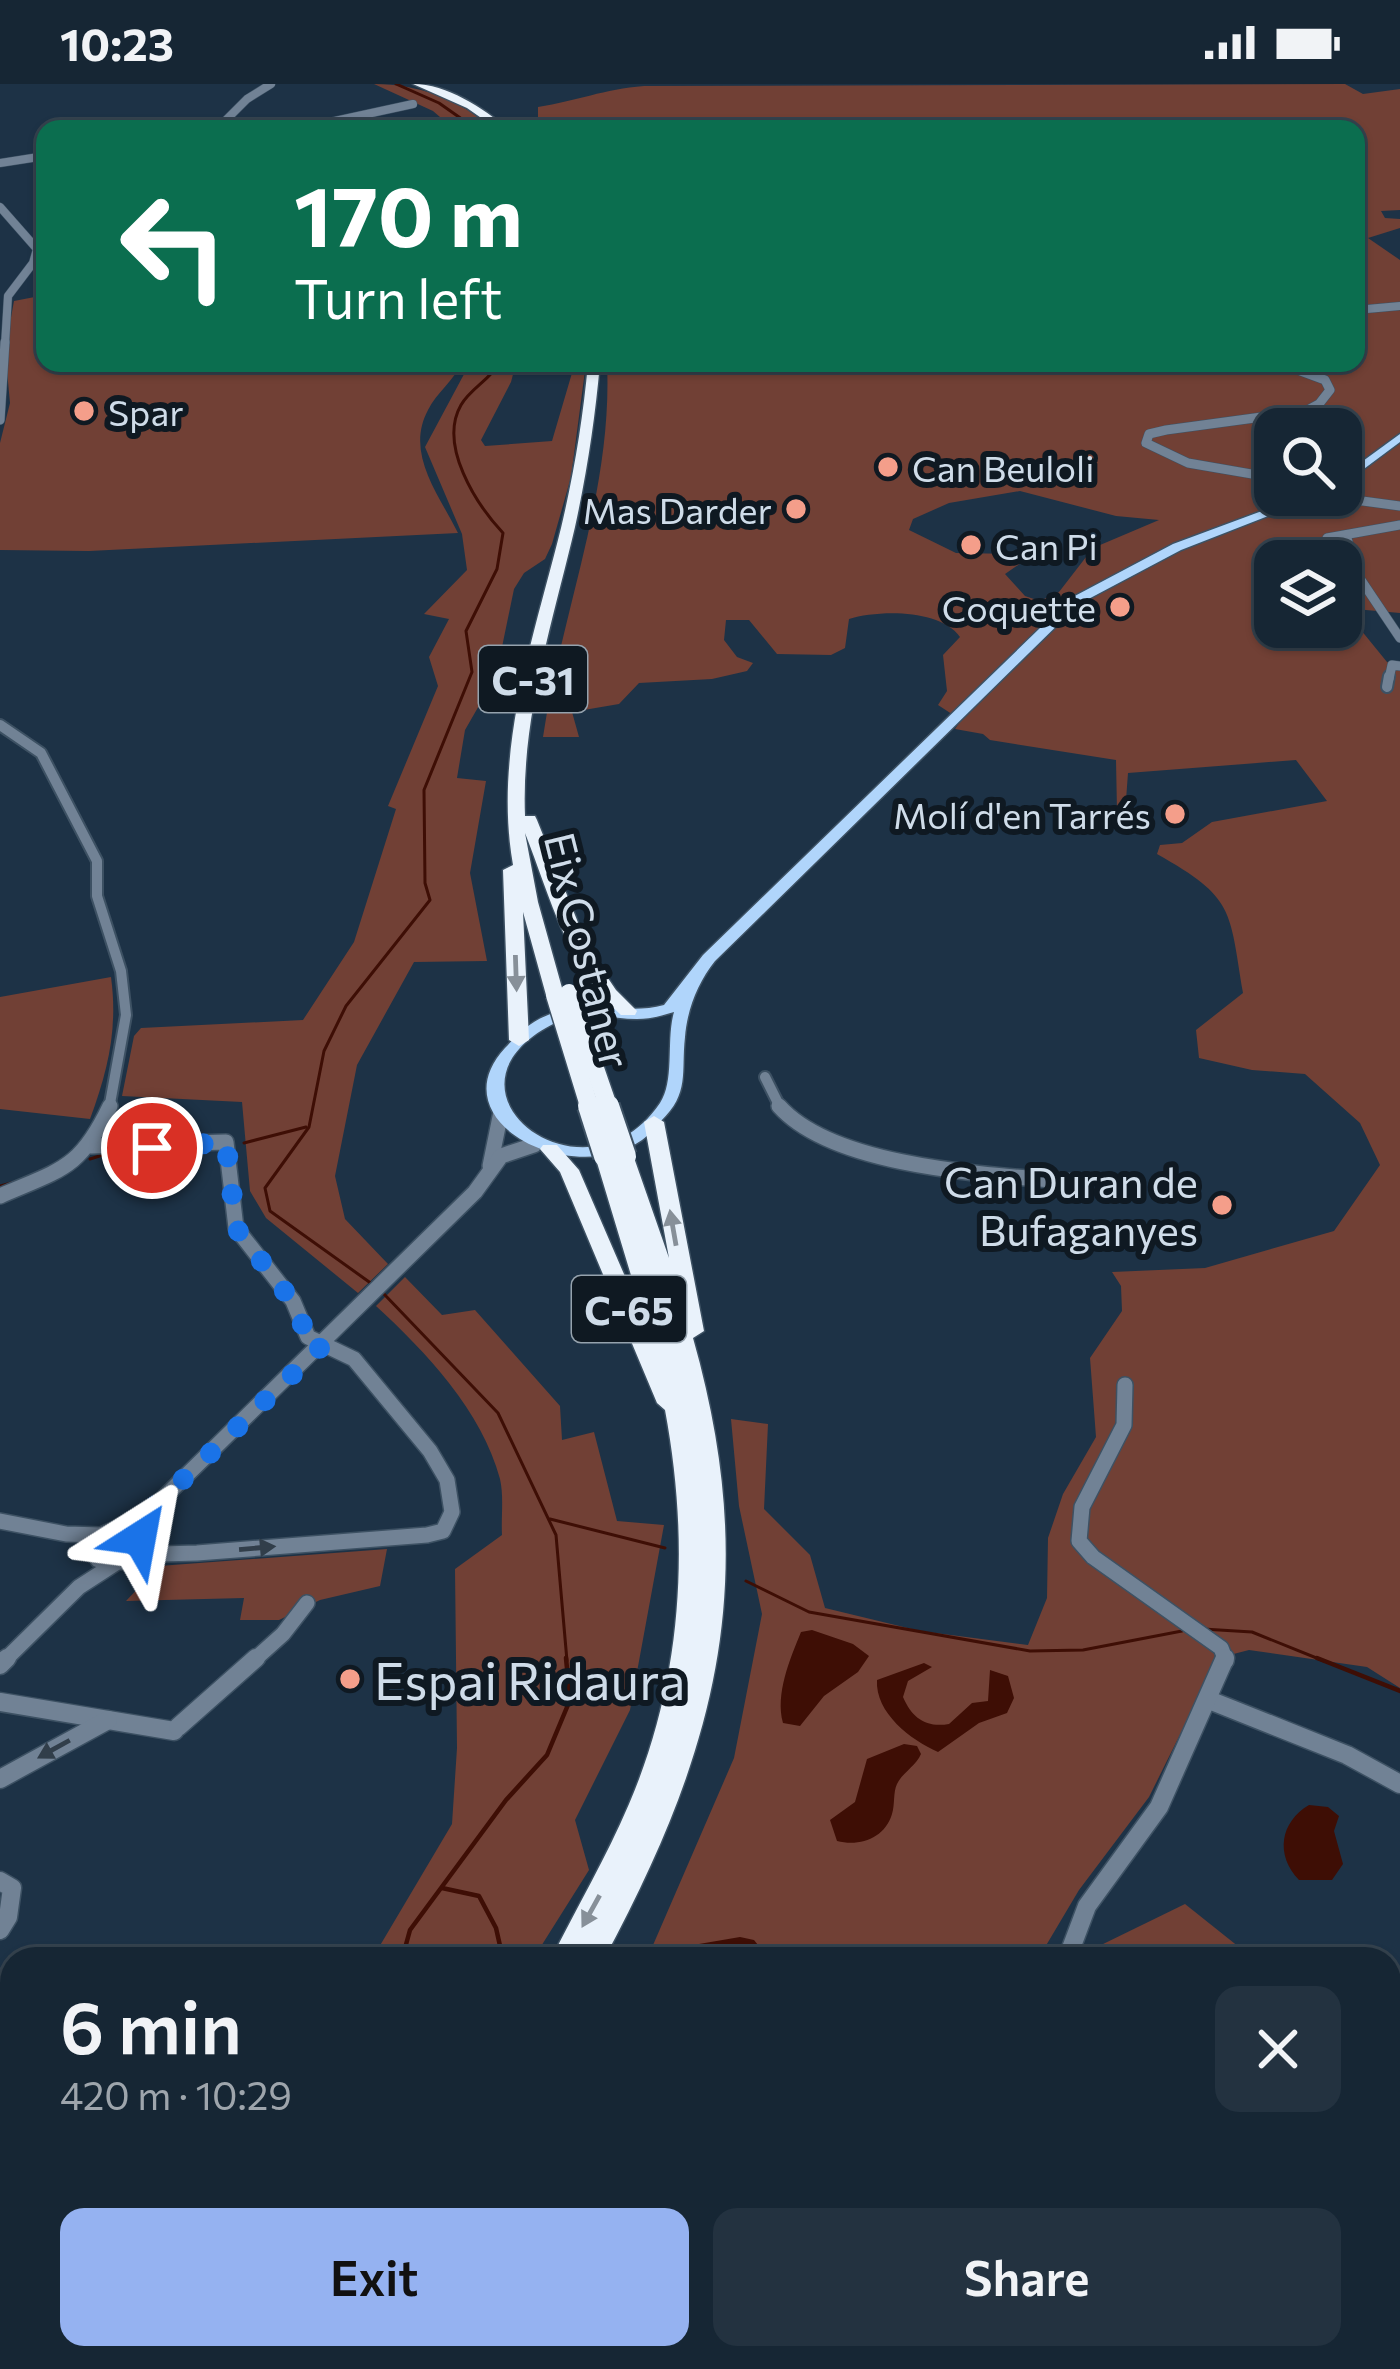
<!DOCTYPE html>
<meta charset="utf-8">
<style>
:root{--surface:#162634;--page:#233240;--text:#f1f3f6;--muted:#9ea5ac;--line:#35434f;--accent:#95b2f1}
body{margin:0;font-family:Commissioner,sans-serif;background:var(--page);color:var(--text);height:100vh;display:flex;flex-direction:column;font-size:45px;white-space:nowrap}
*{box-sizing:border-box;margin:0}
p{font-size:39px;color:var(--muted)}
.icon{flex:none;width:66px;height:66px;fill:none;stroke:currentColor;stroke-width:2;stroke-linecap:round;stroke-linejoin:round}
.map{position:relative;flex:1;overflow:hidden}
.details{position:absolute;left:0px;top:1863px;width:1401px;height:423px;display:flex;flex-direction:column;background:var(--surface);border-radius:36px 36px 0 0;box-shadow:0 3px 9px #0004,0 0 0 3px var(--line)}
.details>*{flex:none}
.hud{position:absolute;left:36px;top:36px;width:1329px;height:252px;border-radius:24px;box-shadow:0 3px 9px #0004,0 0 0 3px var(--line);background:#0b6e4f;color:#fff;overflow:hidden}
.buttons{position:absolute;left:1254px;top:324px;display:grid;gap:24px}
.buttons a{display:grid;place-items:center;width:108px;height:108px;border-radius:24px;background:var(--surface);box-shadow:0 3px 9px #0004,0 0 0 3px var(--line);font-size:60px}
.pin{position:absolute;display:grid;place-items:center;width:102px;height:102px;color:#fff;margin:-51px;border:6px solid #fff;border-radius:50%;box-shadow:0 3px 12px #0007}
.me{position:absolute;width:132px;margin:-66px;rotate:34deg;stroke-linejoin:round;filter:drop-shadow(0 0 9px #0008)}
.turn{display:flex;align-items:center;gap:42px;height:252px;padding:0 60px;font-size:54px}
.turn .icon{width:156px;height:156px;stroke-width:2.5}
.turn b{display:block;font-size:84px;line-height:102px}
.round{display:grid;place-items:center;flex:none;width:126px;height:126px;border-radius:24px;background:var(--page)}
.summary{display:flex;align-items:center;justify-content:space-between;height:204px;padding:0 60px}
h1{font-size:72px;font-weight:600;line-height:90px}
.button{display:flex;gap:24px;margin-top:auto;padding:24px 60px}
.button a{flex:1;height:138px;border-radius:24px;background:var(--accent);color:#111;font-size:48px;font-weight:600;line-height:138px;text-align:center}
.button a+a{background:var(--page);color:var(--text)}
.status{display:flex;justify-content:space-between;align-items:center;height:84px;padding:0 60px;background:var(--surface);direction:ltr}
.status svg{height:33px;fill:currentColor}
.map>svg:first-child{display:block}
</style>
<div class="status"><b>10:23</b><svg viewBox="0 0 49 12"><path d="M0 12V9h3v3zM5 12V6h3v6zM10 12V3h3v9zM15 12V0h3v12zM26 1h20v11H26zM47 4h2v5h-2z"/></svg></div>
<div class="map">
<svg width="1400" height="2285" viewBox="0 0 1400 2285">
<rect width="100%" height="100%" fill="#1d3246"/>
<!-- green -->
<g fill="#714035" fill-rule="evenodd">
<path d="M 374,0 C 418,0 459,15 493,45 L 454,45 L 433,27 Z"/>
<path d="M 1345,0 L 1363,10 L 1400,5 L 1400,126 L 1381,127 L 1385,134 L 1400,135 L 1400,144 L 1368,154 L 1400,176 L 1400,529 L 1343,524 L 1387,578 L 1400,580 L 1400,1604 L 1367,1583 L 1249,1566 L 1218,1574 L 1149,1713 L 1079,1806 L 1038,1875 L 647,1875 L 734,1674 L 762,1530 L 739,1422 L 731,1335 L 768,1340 L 764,1425 L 810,1471 L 825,1524 L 920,1547 L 1028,1561 L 1047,1514 L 1048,1454 L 1063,1410 L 1096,1353 L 1090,1274 L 1122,1227 L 1121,1202 L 1112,1188 L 1205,1184 L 1334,1147 L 1380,1081 L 1360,1039 L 1305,990 L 1252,986 L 1199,974 L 1196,946 L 1243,909 C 1229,825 1235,814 1157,770 L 1160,761 L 1182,759 L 1212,738 L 1327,717 L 1296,676 L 1128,689 L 1126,716 L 1130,728 L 1098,728 L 1117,727 L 1116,676 L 990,656 L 983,650 L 955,645 L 961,636 L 938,621 L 947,607 L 943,571 L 960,553 C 940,525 879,526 849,535 L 845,564 L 831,571 L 777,570 L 749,536 L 726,536 L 724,556 L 737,573 L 753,579 L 747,587 L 712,595 L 639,599 L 619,620 L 572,628 L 579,653 L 543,653 C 561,529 613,407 607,279 L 1356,279 L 1356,45 L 557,45 L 538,35 L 538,23 C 577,17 604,5 644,2 ZM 1275,345 L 1341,345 L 1341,411 L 1275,411 ZM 1020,407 L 1116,432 L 1159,436 L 1093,464 L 1059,508 L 1040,517 L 1025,512 L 1005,490 L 1024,477 L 1019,470 L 956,469 L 909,446 L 913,435 L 949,419 ZM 1275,477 L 1341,477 L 1341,543 L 1275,543 Z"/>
<path d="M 45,211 L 45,279 L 461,279 C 454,297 437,308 428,326 C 405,369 438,409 458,449 L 89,467 L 0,466 L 0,359 L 10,319 L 5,266 L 14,217 Z"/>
<polygon points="470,279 516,279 511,298 481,356 485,362 552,357 572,289 577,279 586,279 571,393 552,460 545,475 524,489 514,505 496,592 465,646 457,694 486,697 470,789 487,877 414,878 357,981 335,1092 345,1135 388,1180 358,1209 266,1134 250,1107 242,1018 122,1012 134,952 141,944 303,936 354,858 396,725 388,722 438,602 429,573 449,535 424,530 467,486 462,450 425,363"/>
<path d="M 111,893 C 118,945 108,986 90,1035 L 0,1025 L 0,913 Z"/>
<path d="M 405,1193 L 442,1231 L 475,1226 L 560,1322 L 562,1356 L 594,1348 L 617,1437 L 664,1441 L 630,1626 L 575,1736 L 589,1786 L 533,1875 L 372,1875 L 452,1740 L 457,1664 L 455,1485 L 502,1451 C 501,1434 504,1412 500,1395 C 482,1327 426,1268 376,1222 Z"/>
<polygon points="387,1465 380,1502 320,1516 279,1536 240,1536 244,1514 126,1517 159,1482"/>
<polygon points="1185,1820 1254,1875 1095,1875 1099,1862"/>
<polygon points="1389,2048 1400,2056 1400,2185 1389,2187"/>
<polygon points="108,2274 249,2274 241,2285 100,2285"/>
<polygon points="917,2274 1304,2274 1330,2285 923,2285"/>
</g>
<!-- water -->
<g fill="#3e0e05">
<path d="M 812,1546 L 853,1560 L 869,1572 L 858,1588 L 824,1612 L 800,1642 L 783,1639 C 775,1610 790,1575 801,1548 Z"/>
<path d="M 924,1579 L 932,1583 L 908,1597 L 903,1613 C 912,1634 926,1644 949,1640 L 972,1619 L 988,1617 L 990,1586 L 1008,1592 L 1014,1614 L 1007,1629 L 979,1639 L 938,1668 C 911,1656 875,1629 877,1596 Z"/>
<path d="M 904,1660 L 917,1662 L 921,1670 C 916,1682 902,1689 897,1700 C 893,1708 895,1721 892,1730 C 885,1754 860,1763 837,1757 L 830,1736 L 855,1718 L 867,1675 Z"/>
<path d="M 1309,1721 L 1328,1723 L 1339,1732 L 1334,1747 L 1343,1780 L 1332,1796 L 1299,1796 C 1275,1771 1280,1738 1309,1721 Z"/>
<polygon points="740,1853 754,1856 769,1875 696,1875 699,1860"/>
</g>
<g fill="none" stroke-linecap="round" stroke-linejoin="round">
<!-- stream-far1 -->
<g stroke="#3e0e05" stroke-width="3">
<polyline points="396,0 439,19 476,45"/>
<polyline points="244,1059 306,1043"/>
<polyline points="90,1075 112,1068"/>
<polyline points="0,1102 15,1098"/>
<path d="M 372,1200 L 270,1127 L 265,1104 L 309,1043 L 324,967 L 346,922 L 430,816 L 425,799 L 424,706 L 472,588 L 466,547 L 497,485 L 503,449 C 476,420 438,361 461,321 C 471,304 490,296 499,279"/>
<polyline points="384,1210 498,1329 556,1451 567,1577"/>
<polyline points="550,1435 665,1464"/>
<polyline points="746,1497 809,1528 1030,1567 1083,1566 1182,1547"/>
<polyline points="1203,1545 1252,1548 1324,1577"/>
</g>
<!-- stream -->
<g stroke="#3e0e05" stroke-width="4.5">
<polyline points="1317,1574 1400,1607"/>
<polyline points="442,1804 479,1812 496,1844 503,1875"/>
<polyline points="402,1875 410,1846 506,1716 547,1671 570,1616 566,1574"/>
<polyline points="142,2285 160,2274"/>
<polyline points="527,2285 529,2274"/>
</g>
<defs>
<g id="minor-far4">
<polyline points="220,42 247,15 271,0"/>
<polyline points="192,45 261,45"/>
<polyline points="298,45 413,20"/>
<polyline points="0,79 45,72"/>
<polyline points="0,123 37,165 33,179 8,212 5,261"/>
<polyline points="1356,226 1400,222"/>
</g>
<g id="minor-far3">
<polyline points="0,336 5,258"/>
<polyline points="1275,394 1188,379 1146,359 1149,350 1166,346 1306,327 1319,320 1330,306 1325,296 1279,279"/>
<polyline points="1318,411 1400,422"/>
<polyline points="1346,451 1359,493 1400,554"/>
<polyline points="1327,454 1400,441"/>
<polyline points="1389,595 1392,581 1400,582"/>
</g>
<g id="minor-far2">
<polyline points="1387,603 1389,592"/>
<polyline points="0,641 41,669 97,777 97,812 121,887 126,931 109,1025"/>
<polyline points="765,993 781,1025"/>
</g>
<g id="minor-far1">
<path d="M 779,1022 C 835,1085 996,1091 1076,1098"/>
<polyline points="91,1062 226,1058 236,1144 293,1217 308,1253 354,1275 430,1367 447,1396 452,1428 443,1447 427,1451 197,1469 161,1470 141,1464"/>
<polyline points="490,1082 501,1028"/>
<path d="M 0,1112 C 62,1085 80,1085 110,1022"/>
<polyline points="1125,1301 1124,1341 1082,1423 1079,1457 1093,1473 1221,1564 1226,1577"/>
<polyline points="0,1437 66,1450 101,1451"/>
<polyline points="141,1464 122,1478 98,1476 91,1465 101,1451 145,1432 475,1108 501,1072 534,1061"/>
<polyline points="4,1577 79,1503 116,1479"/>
<polyline points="253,1577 283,1550 307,1519"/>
</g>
<g id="minor">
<polyline points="0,1581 7,1574"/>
<polyline points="1209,1616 1347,1671 1400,1700"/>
<polyline points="0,1618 174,1647"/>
<polyline points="178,1643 256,1574"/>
<polyline points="0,1695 108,1636"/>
<polyline points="0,1797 12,1804 8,1833 0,1846"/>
<polyline points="1067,1875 1087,1822 1159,1723 1225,1574"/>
<polyline points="0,2118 12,2122"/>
<polyline points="365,2274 369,2285"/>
<polyline points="395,2274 417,2285"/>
<polyline points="745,2274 757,2285"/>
<polyline points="885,2274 890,2285"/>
</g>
<g id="major">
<polygon points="1400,350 1400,358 1341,402 1341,393"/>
<path d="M 1305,411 L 1322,411 L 1181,466 L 1079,520 L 715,877 C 698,898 687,926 685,953 C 681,989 690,1009 661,1037 C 655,1043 649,1051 642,1056 C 573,1105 437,1038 505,964 C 518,950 530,938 548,931 C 587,913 625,932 664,921 L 703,871 L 1071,514 L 1173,460 ZM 674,928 C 666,955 675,997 660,1019 C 585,1130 422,1005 555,939 C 583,925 608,935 637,935 C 650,935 661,932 674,928 Z"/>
</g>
<g id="highway">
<path d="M 413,0 C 447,0 483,24 508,45 L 497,45 L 467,24 Z"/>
<path d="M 588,279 L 600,279 C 595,335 587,388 575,443 C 553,537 521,634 525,732 L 535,732 L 537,736 L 589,866 L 616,906 L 637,927 L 635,931 L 621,931 C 567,883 551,815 525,749 L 538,818 L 564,911 L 555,917 L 546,911 L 523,828 L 529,956 L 519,962 L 509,956 L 503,786 L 513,781 C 493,667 534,553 561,444 C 574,389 583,335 588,279 Z"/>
<path d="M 654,1032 L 664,1038 L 704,1247 L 693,1254 C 761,1494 719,1661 604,1875 L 551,1875 C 577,1823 606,1774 629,1720 C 683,1594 690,1459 665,1326 L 657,1319 L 560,1088 L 540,1065 L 543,1061 L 557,1061 L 579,1086 L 646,1241 L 595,1072 L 605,1066 L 615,1072 L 625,1066 L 632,1068 L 669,1174 L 644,1038 Z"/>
<polygon points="266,2274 301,2274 296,2285 261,2285"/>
<polygon points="303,2274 338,2274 333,2285 298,2285"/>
</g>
</defs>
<!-- minor-far4 casing -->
<use href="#minor-far4" stroke="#3d5163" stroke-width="9"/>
<!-- minor-far3 casing -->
<use href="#minor-far3" stroke="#3d5163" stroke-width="10"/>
<!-- minor-far2 casing -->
<use href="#minor-far2" stroke="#3d5163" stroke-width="14"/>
<!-- minor-far1 casing -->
<use href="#minor-far1" stroke="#3d5163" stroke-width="18"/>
<!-- minor casing -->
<use href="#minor" stroke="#3d5163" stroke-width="21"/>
<!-- major casing -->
<use href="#major" stroke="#3d5163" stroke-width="3"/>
<!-- highway casing -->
<use href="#highway" stroke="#3d5163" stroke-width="3"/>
<!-- minor-far4 -->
<use href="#minor-far4" stroke="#718295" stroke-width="8"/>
<!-- minor-far3 -->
<use href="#minor-far3" stroke="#718295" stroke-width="9"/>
<!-- minor-far2 -->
<use href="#minor-far2" stroke="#718295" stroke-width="10"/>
<!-- minor-far1 -->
<use href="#minor-far1" stroke="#718295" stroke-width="15"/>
<!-- minor -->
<use href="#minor" stroke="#718295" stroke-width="18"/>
<!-- major -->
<use href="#major" fill="#b0d5fb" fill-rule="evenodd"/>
<!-- highway -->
<use href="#highway" fill="#e9f2fb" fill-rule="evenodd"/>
<defs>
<g id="highway-bridge-far1">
<polyline points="569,909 609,1025"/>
<polyline points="555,911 590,1025"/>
</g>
<g id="highway-bridge">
<polyline points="589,1022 605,1072"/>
<polyline points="608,1022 625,1072"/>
</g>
</defs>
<!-- highway-bridge-far1 casing -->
<use href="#highway-bridge-far1" stroke="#3d5163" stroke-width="21" stroke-linecap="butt"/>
<!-- highway-bridge casing -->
<use href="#highway-bridge" stroke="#3d5163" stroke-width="26" stroke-linecap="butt"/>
<!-- highway-bridge-far1 -->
<use href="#highway-bridge-far1" stroke="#e9f2fb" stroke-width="18"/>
<!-- highway-bridge -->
<use href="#highway-bridge" stroke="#e9f2fb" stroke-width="22"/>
</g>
<!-- one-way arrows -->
<defs><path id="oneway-solid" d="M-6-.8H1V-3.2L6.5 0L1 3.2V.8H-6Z" transform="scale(3)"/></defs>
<g fill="#879099">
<use href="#oneway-solid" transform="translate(516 889) rotate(88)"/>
<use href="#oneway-solid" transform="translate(673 1144) rotate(-100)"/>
<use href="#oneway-solid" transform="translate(591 1827) rotate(119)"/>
</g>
<g fill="#313e4a">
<use href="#oneway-solid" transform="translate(257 1464) rotate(-5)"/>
<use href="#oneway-solid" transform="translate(54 1665) rotate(151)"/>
</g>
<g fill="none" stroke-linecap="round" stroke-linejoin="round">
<!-- route -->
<polyline stroke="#1a73e8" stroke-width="21" stroke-dasharray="0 37.8" points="140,1454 145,1432 324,1260 308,1253 292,1217 236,1144 226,1058 152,1064"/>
</g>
<!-- markers -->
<g fill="#f49e8a" stroke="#0f1922" stroke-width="4.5">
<circle cx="84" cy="327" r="12"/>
<circle cx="888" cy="383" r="12"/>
<circle cx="796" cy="425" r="12"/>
<circle cx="971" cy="461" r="12"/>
<circle cx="1120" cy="523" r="12"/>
<circle cx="1175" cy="730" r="12"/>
<circle cx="1222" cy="1121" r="12"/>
<circle cx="350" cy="1595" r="12"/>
</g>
<g text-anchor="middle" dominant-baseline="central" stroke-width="12" stroke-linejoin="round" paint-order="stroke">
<!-- far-poi labels -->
<g font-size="36" fill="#cfdce9" stroke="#0f1922" text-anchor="start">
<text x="108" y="327">Spar</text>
<text x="912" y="383">Can Beuloli</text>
<text x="772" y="425" text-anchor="end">Mas Darder</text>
<text x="995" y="461">Can Pi</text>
<text x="1096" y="523" text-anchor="end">Coquette</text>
<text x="1151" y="730" text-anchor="end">Molí d'en Tarrés</text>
</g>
<!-- shield labels -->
<g fill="#0f1922" stroke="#95a2ad" stroke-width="3">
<rect x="479" y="562" width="108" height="66" rx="9"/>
<rect x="572" y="1192" width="114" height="66" rx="9"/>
</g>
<g font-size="39" font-weight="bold" fill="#cfdce9">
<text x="533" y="595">C-31</text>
<text x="629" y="1225">C-65</text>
</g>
<!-- street labels -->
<g font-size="42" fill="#cfdce9" stroke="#0f1922">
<text transform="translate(589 866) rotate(76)">Eix Costaner</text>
</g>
<!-- poi labels -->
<g font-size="42" fill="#cfdce9" stroke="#0f1922" text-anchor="end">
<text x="1198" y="1097">Can Duran de<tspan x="1198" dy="48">Bufaganyes</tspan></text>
</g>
<!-- near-poi labels -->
<g font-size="51" fill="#cfdce9" stroke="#0f1922" text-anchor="start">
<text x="374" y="1595">Espai Ridaura</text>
</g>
</g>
</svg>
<div class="buttons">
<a><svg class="icon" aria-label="search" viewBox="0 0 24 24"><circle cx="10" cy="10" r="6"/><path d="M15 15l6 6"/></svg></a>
<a><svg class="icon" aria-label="layers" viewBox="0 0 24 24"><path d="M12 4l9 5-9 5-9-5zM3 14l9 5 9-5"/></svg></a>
</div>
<div class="pin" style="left:152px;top:1064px;background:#d93025"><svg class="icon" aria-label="arrive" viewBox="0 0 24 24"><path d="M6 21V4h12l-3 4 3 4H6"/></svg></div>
<svg class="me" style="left:140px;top:1454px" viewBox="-20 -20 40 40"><path d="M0-17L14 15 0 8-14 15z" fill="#1a73e8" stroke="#fff" stroke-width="4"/></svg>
<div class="hud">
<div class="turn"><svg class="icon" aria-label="left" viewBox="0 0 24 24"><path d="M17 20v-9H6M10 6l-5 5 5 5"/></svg><div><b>170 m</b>Turn left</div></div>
</div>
<section class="details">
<div class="summary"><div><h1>6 min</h1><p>420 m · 10:29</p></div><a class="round"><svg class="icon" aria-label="close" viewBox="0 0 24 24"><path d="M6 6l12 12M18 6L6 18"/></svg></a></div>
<div class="button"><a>Exit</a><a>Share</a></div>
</section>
</div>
